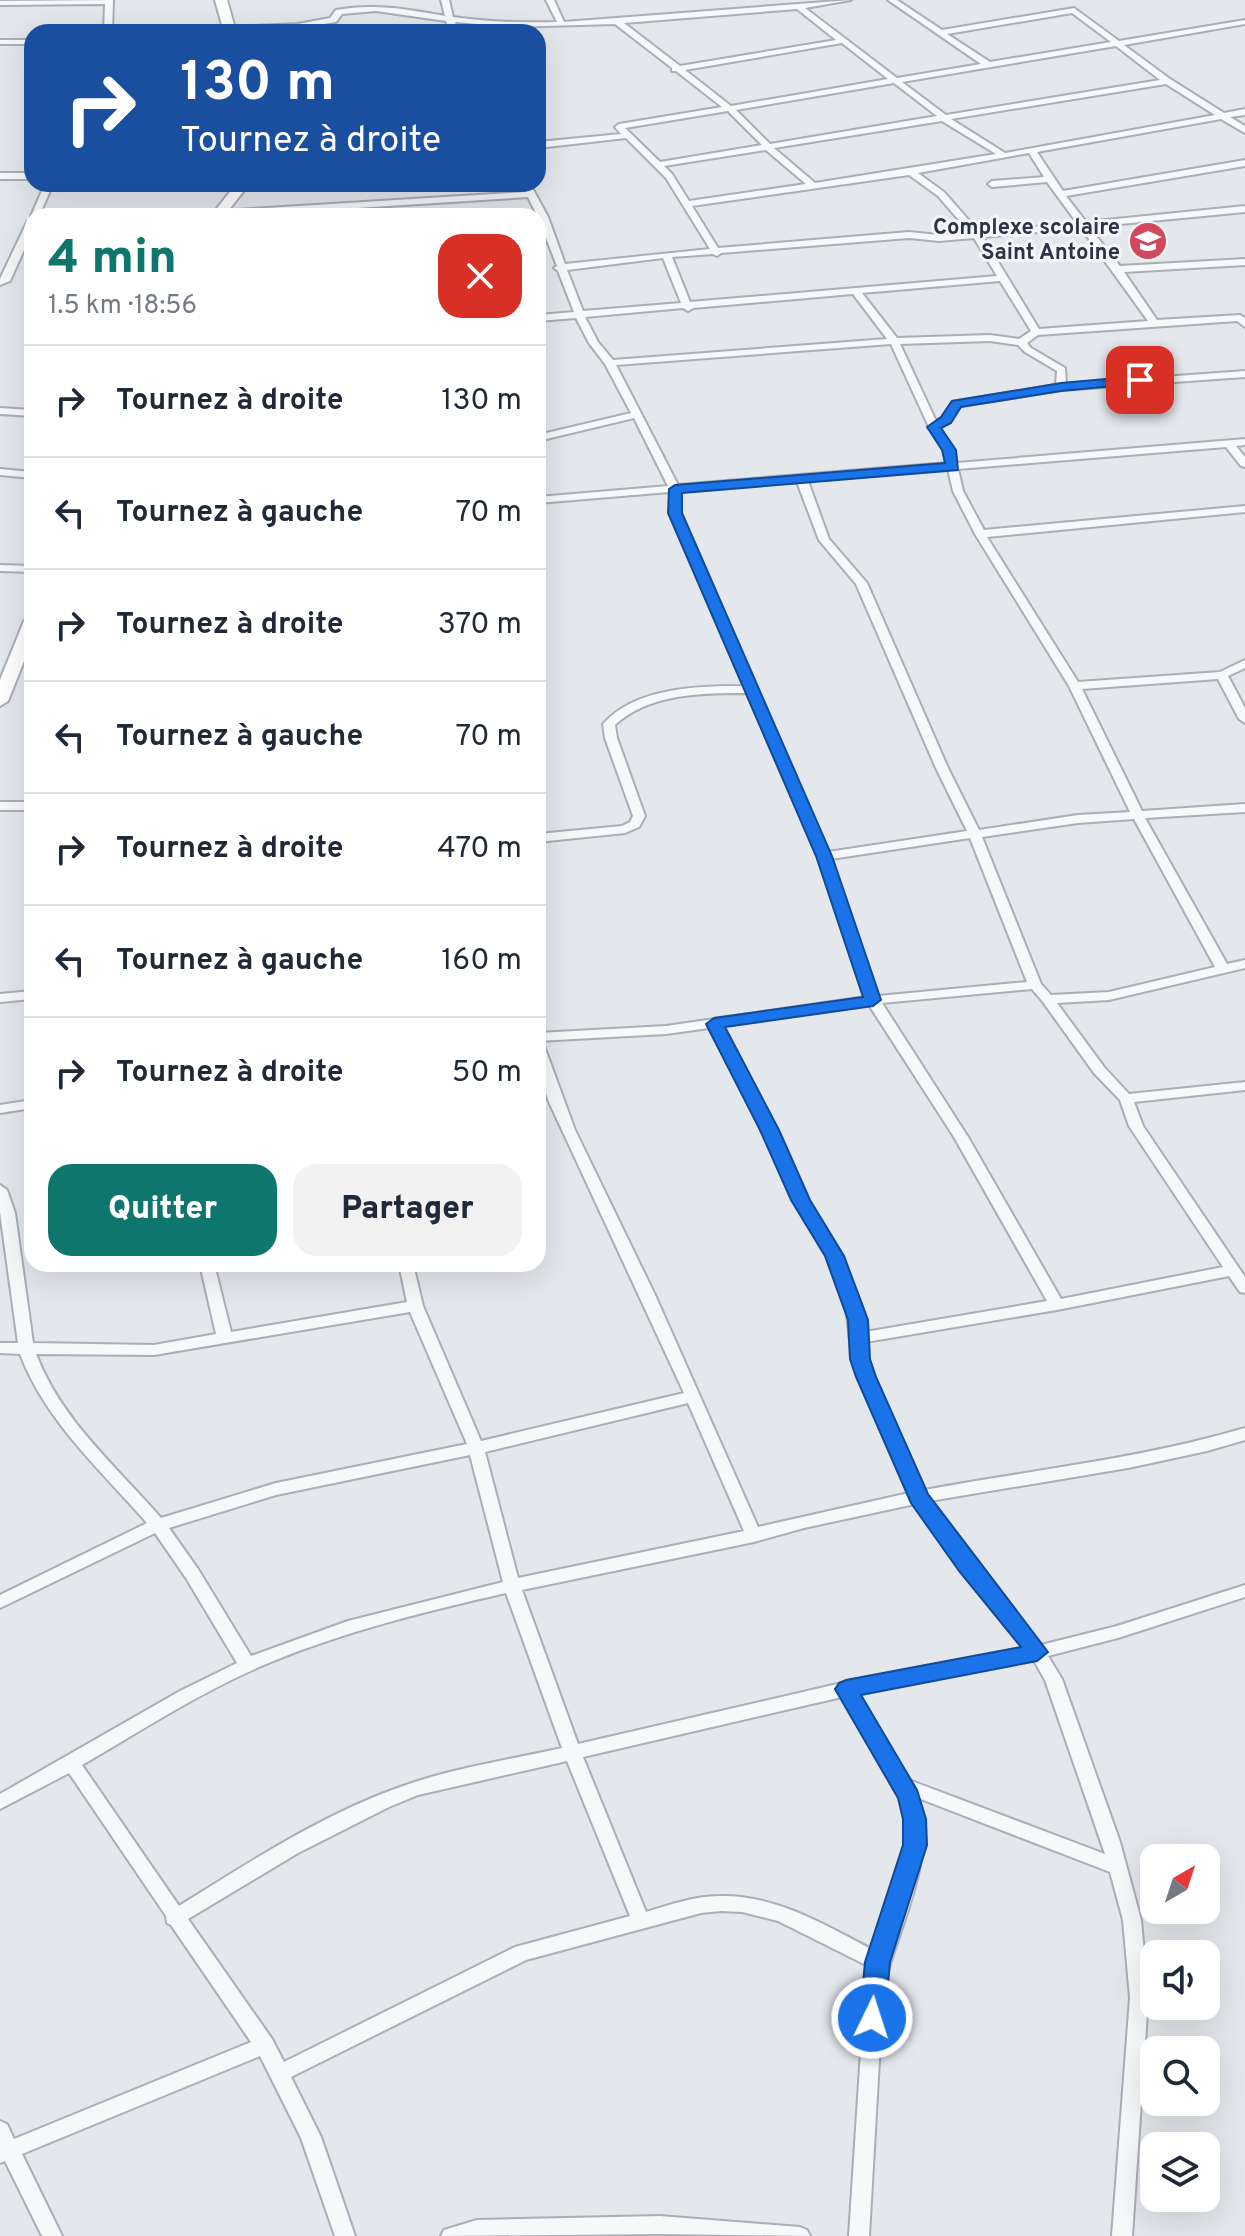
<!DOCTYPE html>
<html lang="fr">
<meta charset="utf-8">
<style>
:root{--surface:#fff;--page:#f2f2f3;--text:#1f2937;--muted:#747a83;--line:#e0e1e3;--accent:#0f766e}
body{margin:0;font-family:Overpass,sans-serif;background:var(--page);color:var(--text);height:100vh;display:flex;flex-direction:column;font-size:30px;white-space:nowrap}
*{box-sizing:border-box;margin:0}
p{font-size:26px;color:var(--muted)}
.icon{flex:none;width:44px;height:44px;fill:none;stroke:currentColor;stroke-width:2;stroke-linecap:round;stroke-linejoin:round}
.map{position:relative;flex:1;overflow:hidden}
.details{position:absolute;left:24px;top:208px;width:522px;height:1064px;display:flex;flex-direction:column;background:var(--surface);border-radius:24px;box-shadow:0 8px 32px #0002}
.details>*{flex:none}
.hud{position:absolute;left:24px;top:24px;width:522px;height:168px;border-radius:24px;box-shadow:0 8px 32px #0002;background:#1a4fa0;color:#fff;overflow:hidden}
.needle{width:52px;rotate:39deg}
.tools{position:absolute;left:1140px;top:1844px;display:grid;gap:16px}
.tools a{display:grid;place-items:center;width:80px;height:80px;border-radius:16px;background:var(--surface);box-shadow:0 8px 32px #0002;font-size:40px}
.pin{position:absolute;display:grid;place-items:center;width:68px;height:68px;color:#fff;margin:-34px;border-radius:16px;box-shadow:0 4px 12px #0006}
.me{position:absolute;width:88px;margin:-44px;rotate:4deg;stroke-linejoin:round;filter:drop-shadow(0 0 6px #0008)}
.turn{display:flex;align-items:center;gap:28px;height:168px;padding:0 24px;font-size:36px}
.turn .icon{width:104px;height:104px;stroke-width:2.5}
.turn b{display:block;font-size:56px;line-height:68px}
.round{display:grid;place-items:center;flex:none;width:84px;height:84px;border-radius:24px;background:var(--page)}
.summary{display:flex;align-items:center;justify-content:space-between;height:136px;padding:0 24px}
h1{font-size:48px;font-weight:800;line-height:60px;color:var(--accent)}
.action{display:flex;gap:16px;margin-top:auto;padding:16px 24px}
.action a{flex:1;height:92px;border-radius:24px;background:var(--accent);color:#fff;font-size:32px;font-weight:800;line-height:92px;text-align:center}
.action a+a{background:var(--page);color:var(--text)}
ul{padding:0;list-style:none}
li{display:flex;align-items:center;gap:24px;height:112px;padding:0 24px;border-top:2px solid var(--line)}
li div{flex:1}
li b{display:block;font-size:30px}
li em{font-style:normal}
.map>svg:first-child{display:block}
</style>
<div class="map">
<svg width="1245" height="2236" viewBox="0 0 1245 2236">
<rect width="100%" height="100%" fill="#e4e7ec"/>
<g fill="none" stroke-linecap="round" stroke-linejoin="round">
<defs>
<g id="street">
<polygon points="113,0 112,32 104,32 105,4 0,5 0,1"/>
<path d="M 441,0 L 449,0 L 453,17 C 488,22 522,23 557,22 L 546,0 L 554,0 L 564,22 L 851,0 L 805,8 L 897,78 L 981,64 L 888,0 L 897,0 L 942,30 L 1074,8 L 1119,41 L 1245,20 L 1245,24 L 1124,45 L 1170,79 L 1224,113 L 1245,109 L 1245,115 L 1230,117 L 1245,126 L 1245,133 L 1221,119 L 1037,152 L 1063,191 L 1245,160 L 1245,166 L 1066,196 L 1086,222 L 1245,206 L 1245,212 L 1089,227 L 1120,266 L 1245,259 L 1245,265 L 1124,272 L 1157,320 L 1240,315 L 1245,318 L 1245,327 L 1237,321 L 1038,335 L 1027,343 L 1031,348 L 1065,368 L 1066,384 L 1245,371 L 1245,377 L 1061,390 L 959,406 L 950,422 L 940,428 L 954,450 L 957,463 L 1245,439 L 1245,445 L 1236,446 L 1245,457 L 1245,467 L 1241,466 L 1226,447 L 958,469 L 963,491 L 984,530 L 1245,506 L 1245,512 L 987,537 L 1078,682 L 1220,672 L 1245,660 L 1245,668 L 1228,676 L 1245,708 L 1245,723 L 1239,719 L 1218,679 L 1082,689 L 1142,811 L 1245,804 L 1245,812 L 1145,818 L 1227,964 L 1245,960 L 1245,968 L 1109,1000 L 1057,1003 L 1104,1067 L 1129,1094 L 1245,1082 L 1245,1090 L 1134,1102 L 1143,1126 L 1245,1277 L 1245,1293 L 1240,1292 L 1229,1276 L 1057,1310 L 866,1342 L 868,1359 L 874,1377 L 924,1490 C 1032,1470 1140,1459 1245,1428 L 1245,1440 L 1207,1451 L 1128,1468 L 930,1501 L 973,1561 L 1041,1645 L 1117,1626 L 1245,1585 L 1245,1597 L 1118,1638 L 1048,1656 L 1062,1679 L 1120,1842 L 1141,1920 L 1148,1998 L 1132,2236 L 1112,2236 L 1130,1998 L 1123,1920 L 1110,1872 L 918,1798 C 937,1863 897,1927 883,1990 L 869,2236 L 849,2236 L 865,1990 L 870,1967 L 778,1921 L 742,1912 L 721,1911 L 701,1913 L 526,1960 L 291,2077 L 321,2137 L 355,2236 L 335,2236 L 301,2138 L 260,2056 L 22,2154 L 62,2236 L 42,2236 L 5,2161 L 0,2163 L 0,2121 L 7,2124 L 14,2139 L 251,2042 L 171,1925 L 167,1923 L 166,1916 L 69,1773 L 0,1809 L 0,1794 L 180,1691 L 237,1663 L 186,1578 L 155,1533 L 0,1608 L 0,1595 L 147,1523 C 100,1469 46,1422 20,1354 L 0,1353 L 0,1343 L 18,1343 L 0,1212 L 0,1185 L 7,1190 L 15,1213 L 33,1343 L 154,1345 L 216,1334 L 200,1264 L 214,1264 L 231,1332 L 407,1302 L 399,1264 L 413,1264 L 423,1306 L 481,1441 L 684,1393 L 549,1102 L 538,1069 L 538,1042 L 543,1043 L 575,1130 L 656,1297 L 758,1527 L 909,1493 L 858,1377 L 852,1359 L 846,1306 L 827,1256 L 793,1200 L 763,1130 L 709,1028 L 666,1034 L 538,1041 L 538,1033 L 666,1026 L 865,997 L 818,856 L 747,693 C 703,693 649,693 615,725 L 617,738 L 645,816 L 639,827 L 625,833 L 538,842 L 538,834 L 622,826 L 630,822 L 633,816 L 605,738 L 603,724 C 636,687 698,686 744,686 L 670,513 L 670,492 L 538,503 L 538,497 L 668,486 L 634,418 L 538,441 L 538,435 L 631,413 L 605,364 L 589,343 L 576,318 L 538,321 L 538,315 L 574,312 L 558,271 L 554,268 L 557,266 L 538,217 L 528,197 L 230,216 L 216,216 L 215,214 L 219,211 L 526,192 L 522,184 L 530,184 L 548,217 L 565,264 L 710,249 L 666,178 L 626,138 L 538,148 L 538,142 L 621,134 L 615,127 L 619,124 L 722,107 L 676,71 L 672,71 L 672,68 L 615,24 L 510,27 L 455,22 L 457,32 L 449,32 L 446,21 L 376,11 L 342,14 L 336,22 L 298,28 L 228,31 L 224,29 L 228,27 L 298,24 L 330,18 L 336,10 C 373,3 408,9 445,16 ZM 797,9 L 836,40 L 680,66 L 624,23 ZM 1072,13 L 1111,42 L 990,62 L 947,34 ZM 842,43 L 888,79 L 731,106 L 685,70 ZM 1116,46 L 1160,80 L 946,115 L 902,82 ZM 894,83 L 937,116 L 770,144 L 736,110 ZM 1166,84 L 1215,115 L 1005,153 L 951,119 ZM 728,111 L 762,145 L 660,162 L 625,128 ZM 942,121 L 996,154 L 815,183 L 774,148 ZM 766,150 L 806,184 L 689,201 L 672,174 L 664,166 ZM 1029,153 L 1044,177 L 992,181 L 988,184 L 992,187 L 1047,182 L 1077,223 L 979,232 L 944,192 L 918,173 ZM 909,175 L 938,196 L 970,233 L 939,235 L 909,232 L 718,248 L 692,206 ZM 1081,228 L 1148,321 L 1039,329 L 983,237 ZM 909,238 L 939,241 L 974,238 L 997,276 L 690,302 L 672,257 L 713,254 L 717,256 L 721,253 ZM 663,258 L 681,303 L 583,311 L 567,270 ZM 1000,281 L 1031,331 L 1019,339 L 990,335 L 897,338 L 862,293 ZM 853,294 L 887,339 L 613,360 L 598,342 L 585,317 L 683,308 L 688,311 L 693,308 ZM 990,341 L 1018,345 L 1025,352 L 1057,371 L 1056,385 L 952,402 L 942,418 L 936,421 L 900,344 ZM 891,344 L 929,427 L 944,450 L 947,463 L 678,485 L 616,365 ZM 948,469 L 953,491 L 975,534 L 1069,686 L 1130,812 L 1078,815 L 979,830 L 948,768 L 867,583 L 829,539 L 808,481 ZM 797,482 L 819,540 L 856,584 L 936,768 L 967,831 L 828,852 L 680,513 L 680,491 ZM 1134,819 L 1215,967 L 1109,992 L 1051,995 L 1041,984 L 982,837 L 1078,823 ZM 970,838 L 1027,982 L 878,996 L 831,859 ZM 1032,989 L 1043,1002 L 1094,1073 L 1120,1100 L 1129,1126 L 1223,1267 L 1061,1299 L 968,1137 L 882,1003 ZM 869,1005 L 954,1137 L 1047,1301 L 865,1332 L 862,1306 L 841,1256 L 807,1200 L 777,1130 L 722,1026 ZM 410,1312 L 467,1444 L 276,1483 L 161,1518 C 116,1466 61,1420 36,1354 L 154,1355 ZM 688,1403 L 744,1531 L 518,1578 L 485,1452 ZM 470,1455 L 503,1582 L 348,1621 L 251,1656 L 198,1569 L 169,1528 L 276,1495 ZM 915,1504 L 961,1569 L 1024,1648 L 846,1682 L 578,1744 L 522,1590 L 754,1542 L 804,1528 ZM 506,1593 L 562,1748 C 512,1759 460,1767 412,1783 C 331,1809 251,1861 179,1906 L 82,1765 C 144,1729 205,1689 271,1662 C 346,1631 427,1611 506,1593 ZM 1033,1659 L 1045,1680 L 1105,1854 L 909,1780 L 858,1693 ZM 842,1697 C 863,1732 897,1776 905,1814 C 914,1860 888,1909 875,1951 C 827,1926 775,1894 719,1896 C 694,1896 670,1905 646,1912 L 583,1757 ZM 567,1761 L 630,1916 L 515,1947 L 284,2062 L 272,2039 L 188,1919 L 298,1853 L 389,1807 L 418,1795 Z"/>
<rect x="0" y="40" width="32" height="4"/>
<rect x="0" y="173" width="32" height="6"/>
<polygon points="45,184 53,184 39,216 32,216 32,218 31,216"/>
<polygon points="32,219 32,232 10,281 0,285 0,279 27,222"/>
<polygon points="0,408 32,410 32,416 0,414"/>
<polygon points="0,469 32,472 32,478 0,475"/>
<polygon points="0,565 32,566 32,572 0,571"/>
<rect x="0" y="802" width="32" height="8"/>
<polygon points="32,991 32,999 0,1002 0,994"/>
<polygon points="32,1100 32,1108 0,1113 0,1105"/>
<polygon points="660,2216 800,2227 807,2230 810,2236 660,2234 441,2236 444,2230 477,2220"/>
</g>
<g id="secondary">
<polygon points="215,0 227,0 236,32 224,32"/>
<polygon points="236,184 249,184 224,216 211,216"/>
<polygon points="32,616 32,641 8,701 0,706 0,680 24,621"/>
</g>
</defs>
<!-- street casing -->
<use href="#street" stroke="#a9aeb7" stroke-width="4"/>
<!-- secondary casing -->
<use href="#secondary" stroke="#a9aeb7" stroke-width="4"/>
<!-- street -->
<use href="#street" fill="#f7f8fa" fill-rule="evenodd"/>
<!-- secondary -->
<use href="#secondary" fill="#fff" fill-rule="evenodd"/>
</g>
<!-- route -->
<polygon fill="#1a73e8" stroke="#114b97" stroke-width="2" points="1140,376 1145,377 1145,383 1061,391 961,407 951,423 941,428 956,450 958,470 682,493 682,513 832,856 881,1000 873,1006 725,1027 779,1130 810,1200 844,1256 868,1320 870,1359 876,1377 928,1494 1048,1652 1037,1661 861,1695 917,1790 926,1819 927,1845 890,1962 885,2018 881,2025 872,2028 864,2025 860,2018 865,1962 903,1845 903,1819 898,1798 835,1689 839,1683 846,1680 1021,1647 959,1571 911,1503 856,1377 850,1359 848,1320 825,1256 791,1200 760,1130 706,1024 714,1018 863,997 816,856 668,513 669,489 675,485 945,463 942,450 927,427 941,417 952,401 1061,383"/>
<!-- icons -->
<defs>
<symbol id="school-disc" viewBox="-11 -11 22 22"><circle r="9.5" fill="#d1495b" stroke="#f4f6f9"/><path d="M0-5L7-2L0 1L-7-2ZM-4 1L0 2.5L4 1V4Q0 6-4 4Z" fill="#fff"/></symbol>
</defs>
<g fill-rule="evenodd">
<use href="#school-disc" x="1126" y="219" width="44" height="44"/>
</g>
<g text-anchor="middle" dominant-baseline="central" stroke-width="6" stroke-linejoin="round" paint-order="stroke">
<!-- far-poi labels -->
<g font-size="22" font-weight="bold" fill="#2b3445" stroke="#f4f6f9" text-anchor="end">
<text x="1120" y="228">Complexe scolaire<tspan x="1120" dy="25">Saint Antoine</tspan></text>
</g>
</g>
</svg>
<div class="tools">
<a><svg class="needle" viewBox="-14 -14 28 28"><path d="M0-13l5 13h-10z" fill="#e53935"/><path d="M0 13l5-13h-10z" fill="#747a83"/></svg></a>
<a><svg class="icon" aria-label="sound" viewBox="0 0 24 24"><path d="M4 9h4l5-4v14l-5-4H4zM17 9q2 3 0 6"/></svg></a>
<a><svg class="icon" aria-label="search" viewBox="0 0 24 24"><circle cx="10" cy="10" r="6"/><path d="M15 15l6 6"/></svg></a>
<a><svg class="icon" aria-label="layers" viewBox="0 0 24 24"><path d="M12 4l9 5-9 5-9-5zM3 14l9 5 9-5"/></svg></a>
</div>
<div class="pin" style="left:1140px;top:380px;background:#d93025"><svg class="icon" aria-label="arrive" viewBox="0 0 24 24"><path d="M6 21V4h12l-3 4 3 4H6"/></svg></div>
<svg class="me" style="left:872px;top:2018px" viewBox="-20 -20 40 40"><circle r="17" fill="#1a73e8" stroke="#fff" stroke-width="3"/><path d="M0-11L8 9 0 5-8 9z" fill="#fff"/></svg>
<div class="hud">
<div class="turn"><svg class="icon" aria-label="right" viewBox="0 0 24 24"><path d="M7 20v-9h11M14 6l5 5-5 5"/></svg><div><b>130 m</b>Tournez à droite</div></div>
</div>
<section class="details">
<div class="summary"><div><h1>4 min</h1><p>1.5 km · 18:56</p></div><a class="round" style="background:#d93025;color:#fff"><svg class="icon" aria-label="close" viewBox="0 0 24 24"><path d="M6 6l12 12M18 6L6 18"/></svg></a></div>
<ul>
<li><svg class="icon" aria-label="right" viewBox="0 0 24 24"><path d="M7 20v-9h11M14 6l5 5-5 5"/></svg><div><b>Tournez à droite</b></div><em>130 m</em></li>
<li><svg class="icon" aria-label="left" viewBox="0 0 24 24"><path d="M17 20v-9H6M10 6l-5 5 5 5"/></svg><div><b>Tournez à gauche</b></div><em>70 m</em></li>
<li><svg class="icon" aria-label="right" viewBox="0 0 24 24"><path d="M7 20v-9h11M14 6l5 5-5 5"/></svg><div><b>Tournez à droite</b></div><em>370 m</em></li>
<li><svg class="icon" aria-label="left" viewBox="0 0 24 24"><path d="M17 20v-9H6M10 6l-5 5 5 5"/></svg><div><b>Tournez à gauche</b></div><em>70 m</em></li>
<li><svg class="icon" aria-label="right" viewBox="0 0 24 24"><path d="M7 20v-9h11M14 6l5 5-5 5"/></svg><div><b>Tournez à droite</b></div><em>470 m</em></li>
<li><svg class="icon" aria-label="left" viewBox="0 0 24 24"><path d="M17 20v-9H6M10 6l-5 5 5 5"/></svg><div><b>Tournez à gauche</b></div><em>160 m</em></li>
<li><svg class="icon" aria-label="right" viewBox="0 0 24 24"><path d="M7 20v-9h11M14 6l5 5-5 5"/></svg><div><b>Tournez à droite</b></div><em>50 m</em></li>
</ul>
<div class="action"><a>Quitter</a><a>Partager</a></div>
</section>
</div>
